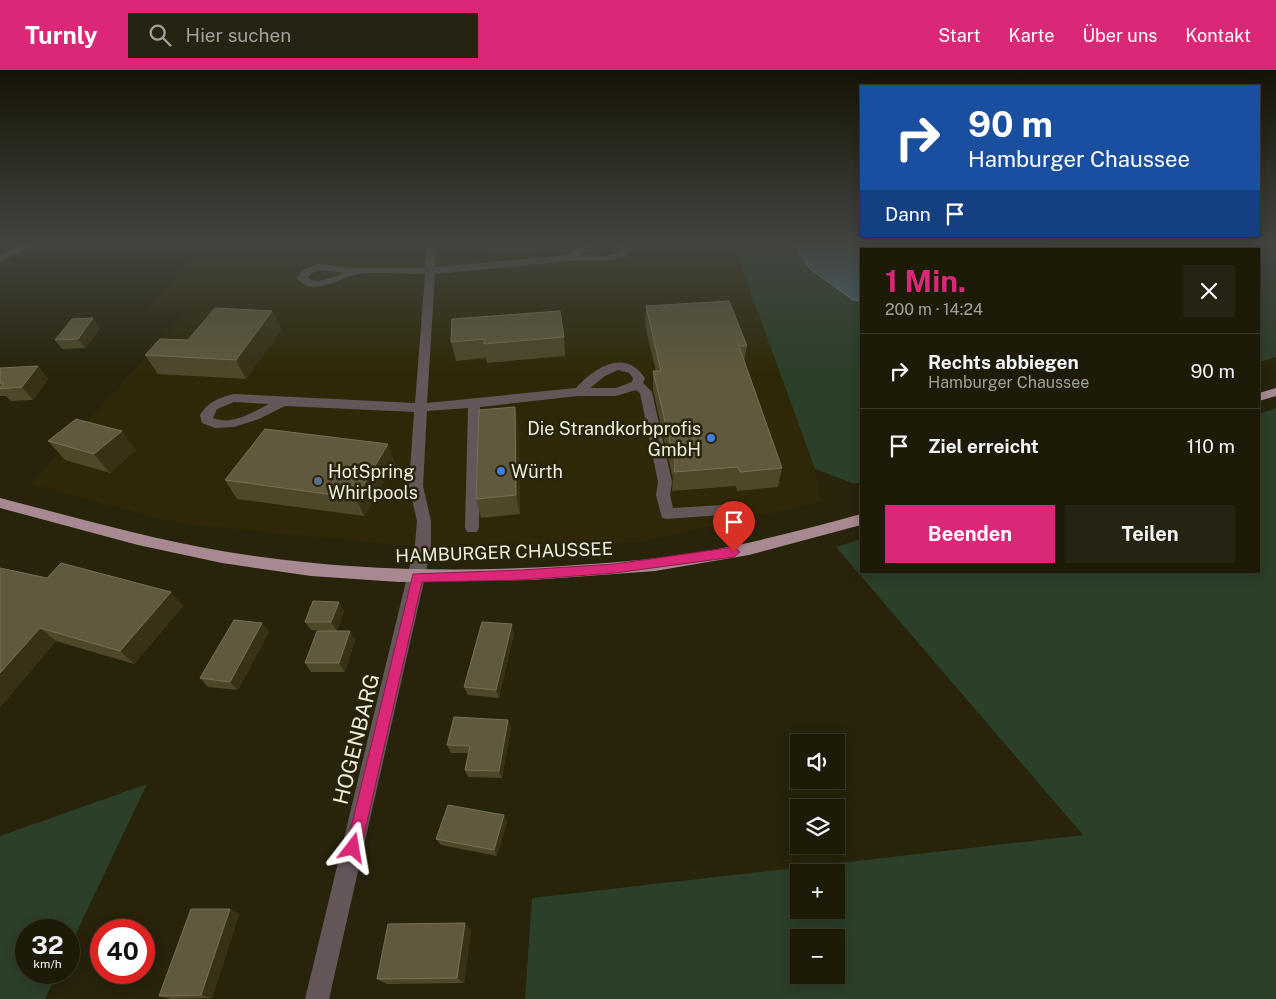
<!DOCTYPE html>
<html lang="de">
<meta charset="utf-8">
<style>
:root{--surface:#1e1a08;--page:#262312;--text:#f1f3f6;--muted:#a1a19c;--line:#3c3829;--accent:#db2777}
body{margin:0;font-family:"Public Sans",sans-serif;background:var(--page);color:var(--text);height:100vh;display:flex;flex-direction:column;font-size:19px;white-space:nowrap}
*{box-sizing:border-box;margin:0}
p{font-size:16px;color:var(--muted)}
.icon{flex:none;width:28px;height:28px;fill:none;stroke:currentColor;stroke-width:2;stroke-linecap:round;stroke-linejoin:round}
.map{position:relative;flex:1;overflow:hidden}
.drawer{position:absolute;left:860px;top:178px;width:400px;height:325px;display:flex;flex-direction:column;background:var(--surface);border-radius:0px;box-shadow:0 2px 12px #0003,0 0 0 1px var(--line)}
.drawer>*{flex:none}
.guide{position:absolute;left:860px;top:15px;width:400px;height:152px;border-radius:0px;box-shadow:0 2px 12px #0003,0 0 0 1px var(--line);background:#1a4fa0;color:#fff;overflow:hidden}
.controls{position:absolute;left:790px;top:664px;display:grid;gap:10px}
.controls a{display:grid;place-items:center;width:55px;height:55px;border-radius:0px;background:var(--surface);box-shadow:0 2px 12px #0003,0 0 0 1px var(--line);font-size:25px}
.speed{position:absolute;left:15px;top:849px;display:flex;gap:10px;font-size:25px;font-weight:700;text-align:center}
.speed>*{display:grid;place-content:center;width:65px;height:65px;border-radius:50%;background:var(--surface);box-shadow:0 2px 12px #0003,0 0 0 1px var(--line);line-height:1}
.speed small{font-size:12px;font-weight:400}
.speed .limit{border:8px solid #d22;background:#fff;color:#111}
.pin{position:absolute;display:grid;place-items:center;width:42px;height:42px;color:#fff;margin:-51px -21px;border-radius:50% 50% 50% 0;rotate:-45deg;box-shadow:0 0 5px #0007}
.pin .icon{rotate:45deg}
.me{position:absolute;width:55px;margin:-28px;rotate:14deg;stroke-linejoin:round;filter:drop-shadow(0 0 4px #0008)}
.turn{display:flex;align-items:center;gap:18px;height:105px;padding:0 25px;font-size:22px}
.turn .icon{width:65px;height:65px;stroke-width:2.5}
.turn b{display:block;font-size:35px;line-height:42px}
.then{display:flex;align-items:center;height:48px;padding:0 25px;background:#0003;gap:10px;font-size:19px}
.round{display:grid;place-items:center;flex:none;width:52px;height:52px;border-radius:0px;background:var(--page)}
.summary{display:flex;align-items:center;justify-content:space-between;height:85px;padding:0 25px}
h1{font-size:30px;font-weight:700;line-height:38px;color:var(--accent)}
.primary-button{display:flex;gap:10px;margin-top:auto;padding:10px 25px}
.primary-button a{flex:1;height:58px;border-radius:0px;background:var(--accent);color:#fff;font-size:20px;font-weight:700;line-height:58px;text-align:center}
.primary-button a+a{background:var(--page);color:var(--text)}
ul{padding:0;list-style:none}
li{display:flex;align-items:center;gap:15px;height:75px;padding:0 25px;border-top:1px solid var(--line)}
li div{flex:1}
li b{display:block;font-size:19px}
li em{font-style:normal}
header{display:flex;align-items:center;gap:30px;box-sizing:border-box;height:70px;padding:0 25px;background:var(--accent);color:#fff}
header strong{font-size:24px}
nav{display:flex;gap:28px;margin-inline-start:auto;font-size:18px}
.search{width:350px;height:45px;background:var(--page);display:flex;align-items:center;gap:12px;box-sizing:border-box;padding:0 18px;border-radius:0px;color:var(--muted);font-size:19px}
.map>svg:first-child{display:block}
</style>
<header>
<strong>Turnly</strong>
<div class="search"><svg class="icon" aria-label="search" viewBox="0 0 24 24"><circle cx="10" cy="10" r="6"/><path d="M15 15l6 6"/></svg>Hier suchen</div>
<nav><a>Start</a><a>Karte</a><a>Über uns</a><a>Kontakt</a></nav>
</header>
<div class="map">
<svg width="1276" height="929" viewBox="0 0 1276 929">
<rect width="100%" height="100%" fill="#28230b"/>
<!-- built -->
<polygon fill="#2f2808" points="201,174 733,174 815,399 821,432 640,472 441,479 176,453 30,414 187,241 146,240 190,191"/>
<!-- green -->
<g fill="#2c3f29" fill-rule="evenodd">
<polygon points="733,174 794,174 810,199 853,230 861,231 861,412 855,414 815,399"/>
<polygon points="1051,174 1276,174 1276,287 1259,292 1259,179 1051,179"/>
<path d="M 1276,338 L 1276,929 L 525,929 L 532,828 L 1083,765 L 836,477 L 861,469 L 861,501 L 1259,501 L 1259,344 ZM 799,802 L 836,802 L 836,840 L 799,840 ZM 799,868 L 836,868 L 836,905 L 799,905 Z"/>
<polygon points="147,714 69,878 69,860 26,860 26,902 57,903 45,929 0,929 0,766"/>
</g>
<!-- water -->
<polygon fill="#4b687d" stroke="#7c909a" points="794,174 1051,174 1051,179 861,179 861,231 853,230 810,199"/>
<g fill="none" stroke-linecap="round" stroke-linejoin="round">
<!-- minor -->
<g fill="#65565a" fill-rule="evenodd">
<polygon points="24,174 36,174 0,192 0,185"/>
<path d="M 427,174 L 437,174 L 435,197 L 568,185 L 582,174 L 593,174 L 580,185 L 606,186 L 618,183 L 620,178 L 616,174 L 626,174 L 630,178 L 626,187 C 604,193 590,189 569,191 C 524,196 480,200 435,204 L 427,333 L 576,318 C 595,297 625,278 645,308 L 643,313 L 652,322 L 672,412 L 670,425 L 673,438 L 722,435 L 727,436 L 729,440 L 727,444 L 722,445 L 667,449 L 662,448 L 656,425 L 658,412 L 640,323 L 636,320 L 616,326 L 578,326 L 480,337 L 479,458 L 477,462 L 467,462 L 465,458 L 468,338 L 427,341 L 423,416 L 431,451 L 431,474 L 425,507 L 329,929 L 305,929 L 415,474 L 417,451 L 409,416 L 414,342 L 285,336 L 259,349 L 234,357 L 215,358 L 202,353 L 200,345 C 209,331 219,328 234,324 L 415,333 L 425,204 C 404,204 379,201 358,204 C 338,207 314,229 297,208 L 304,199 L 319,194 L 356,198 L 425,198 ZM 320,200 L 343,203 C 333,207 318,215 308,208 L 312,203 ZM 618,300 L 629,303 L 633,308 L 632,312 L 616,318 L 590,318 L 605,306 ZM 234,332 L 269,334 C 253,342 231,356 213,348 L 217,339 Z"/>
</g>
<!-- major -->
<g fill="#a88891" fill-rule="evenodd">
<polygon points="1276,318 1276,326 1259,331 1259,323"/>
<path d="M 0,428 C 74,447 147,468 222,481 C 335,500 449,503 563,496 C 607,493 651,490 694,483 C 751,474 806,459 861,444 L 861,455 L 749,485 L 655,501 L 532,510 L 399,512 L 311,506 L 222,493 L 138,475 L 0,438 Z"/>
</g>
</g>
<!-- wall -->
<g fill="#4e472a">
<polygon points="491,174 547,174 547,178 492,182"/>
<polygon points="646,236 747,276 744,292 782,398 778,417 737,421 736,416 672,421 673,409 653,320 653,301 656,301 645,255"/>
<polygon points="272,241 281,260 246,309 158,304 145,285 188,270"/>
<polygon points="452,249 564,267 565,286 487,293 486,288 456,291 451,272"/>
<polygon points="100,258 85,278 62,279 55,270"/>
<polygon points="38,296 48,309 33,330 11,331 6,326 0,326 0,298"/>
<polygon points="518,356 520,444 481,448 476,429"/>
<polygon points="48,371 136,380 110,403 65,390"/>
<polygon points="395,393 364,446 237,429 225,410"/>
<polygon points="0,498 47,508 183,536 134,594 56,571 0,637"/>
<polygon points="344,541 337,561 355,570 345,602 311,602 305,593 325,561 311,560 305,552"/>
<polygon points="262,553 269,562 238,620 208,617 200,608"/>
<polygon points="514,563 499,628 468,625 464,617"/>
<polygon points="511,657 502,708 468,707 465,700 468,683 451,683 447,675"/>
<polygon points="504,745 507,752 497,786 441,775 436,769"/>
<polygon points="239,844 212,928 171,929 159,926"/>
<polygon points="471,860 464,913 387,914 377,909"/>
</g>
<!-- shaded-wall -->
<g fill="#383115">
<polygon points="272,241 281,260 246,309 236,290"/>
<polygon points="93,248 100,258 85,278 78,269"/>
<polygon points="38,296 48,309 33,330 22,317"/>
<polygon points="515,337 518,356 520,444 516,425"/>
<polygon points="122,361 136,380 110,403 94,384"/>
<polygon points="388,374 395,393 364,446 356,428"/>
<polygon points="171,522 183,536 134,594 120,581"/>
<polygon points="339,532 344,541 337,561 331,552"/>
<polygon points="262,553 269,562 238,620 230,612"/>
<polygon points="512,554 514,563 499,628 496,620"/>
<polygon points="40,558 56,571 0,637 0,603"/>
<polygon points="350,561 355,570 345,602 339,593"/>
<polygon points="508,650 511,657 502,708 499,701"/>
<polygon points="504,745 507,752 497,786 494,780"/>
<polygon points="230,839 239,844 212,928 201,925"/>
<polygon points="465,853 471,860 464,913 457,908"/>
</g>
<!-- building -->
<g fill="#60593d" stroke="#767056">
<polygon points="729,231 747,276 739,276 782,398 740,402 738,397 674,402 675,393 653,301 661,301 646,236"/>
<polygon points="215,238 272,241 236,290 145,285 160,269 188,270"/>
<polygon points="560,241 564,267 484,274 484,269 451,272 452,249"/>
<polygon points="93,248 78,269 55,270 72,249"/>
<polygon points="38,296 22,317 0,319 4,313 0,313 0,298"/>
<polygon points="515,337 516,425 476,429 479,340"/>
<polygon points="76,349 122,361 94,384 48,371"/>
<polygon points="265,359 388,374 356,428 225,410"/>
<polygon points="61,493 171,522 120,581 40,558 0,603 0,498 47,508"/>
<polygon points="313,531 339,532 331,552 305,552"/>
<polygon points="234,550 262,553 230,612 200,608"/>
<polygon points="482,552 512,554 496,620 464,617"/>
<polygon points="317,561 350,561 339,593 305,593"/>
<polygon points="454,647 508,650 499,701 465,700 470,676 447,675"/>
<polygon points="448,735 504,745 494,780 436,769"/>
<polygon points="191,839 230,839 201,925 159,926"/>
<polygon points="465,853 457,908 377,909 388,854"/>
</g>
<!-- sky -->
<linearGradient id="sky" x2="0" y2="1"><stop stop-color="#161306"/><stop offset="0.57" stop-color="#42453f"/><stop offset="1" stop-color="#42453f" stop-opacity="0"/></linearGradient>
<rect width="1276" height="304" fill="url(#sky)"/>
<!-- route -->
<polygon fill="#db2777" stroke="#8e194d" points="734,477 740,482 734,487 615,503 522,510 422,512 361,778 359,784 353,786 348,784 346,778 413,504 522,500 615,494"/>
<!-- markers -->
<g fill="#3f7fe0" stroke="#28230b" stroke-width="2">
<circle cx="711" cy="368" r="5"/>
<circle cx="501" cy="401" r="5"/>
</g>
<circle fill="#5c6f8a" stroke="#28230b" stroke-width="2" cx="318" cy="411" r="5"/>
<g text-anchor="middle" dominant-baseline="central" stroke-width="5" stroke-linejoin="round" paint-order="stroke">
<!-- poi labels -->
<g font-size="18" fill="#f0ecde" stroke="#28230b" text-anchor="start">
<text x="701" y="358" text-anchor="end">Die Strandkorbprofis<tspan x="701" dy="21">GmbH</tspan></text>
<text x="328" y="401">HotSpring<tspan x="328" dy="21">Whirlpools</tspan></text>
<text x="511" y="401">Würth</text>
</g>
<!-- street labels -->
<g font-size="18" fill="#f0ecde" stroke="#28230b">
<text transform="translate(504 482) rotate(-2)">HAMBURGER CHAUSSEE</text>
</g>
<!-- near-street labels -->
<g font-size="21" fill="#f0ecde" stroke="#28230b">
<text transform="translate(356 669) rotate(-76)">HOGENBARG</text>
</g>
</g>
</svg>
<div class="controls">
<a><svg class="icon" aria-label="sound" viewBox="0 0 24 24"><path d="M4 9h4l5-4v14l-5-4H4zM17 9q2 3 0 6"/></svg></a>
<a><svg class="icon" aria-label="layers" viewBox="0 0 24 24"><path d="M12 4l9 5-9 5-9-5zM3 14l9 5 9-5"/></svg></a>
<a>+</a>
<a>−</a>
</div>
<div class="speed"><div>32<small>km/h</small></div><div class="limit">40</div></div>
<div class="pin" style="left:734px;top:482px;background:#d93025"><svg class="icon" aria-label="arrive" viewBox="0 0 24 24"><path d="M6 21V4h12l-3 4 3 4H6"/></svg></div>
<svg class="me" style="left:353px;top:778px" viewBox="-20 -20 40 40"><path d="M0-17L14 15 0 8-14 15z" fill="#db2777" stroke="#fff" stroke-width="4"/></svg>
<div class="guide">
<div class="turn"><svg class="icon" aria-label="right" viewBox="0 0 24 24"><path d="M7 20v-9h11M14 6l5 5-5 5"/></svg><div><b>90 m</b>Hamburger Chaussee</div></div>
<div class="then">Dann<svg class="icon" aria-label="arrive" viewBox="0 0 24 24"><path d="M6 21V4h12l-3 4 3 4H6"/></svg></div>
</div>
<section class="drawer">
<div class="summary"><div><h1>1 Min.</h1><p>200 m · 14:24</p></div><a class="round"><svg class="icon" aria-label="close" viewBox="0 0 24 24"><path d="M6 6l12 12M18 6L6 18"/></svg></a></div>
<ul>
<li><svg class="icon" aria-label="right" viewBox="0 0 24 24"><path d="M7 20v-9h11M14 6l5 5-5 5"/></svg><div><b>Rechts abbiegen</b><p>Hamburger Chaussee</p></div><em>90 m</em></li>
<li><svg class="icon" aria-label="arrive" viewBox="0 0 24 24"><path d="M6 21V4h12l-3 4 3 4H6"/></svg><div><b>Ziel erreicht</b></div><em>110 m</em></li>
</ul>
<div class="primary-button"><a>Beenden</a><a>Teilen</a></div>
</section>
</div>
